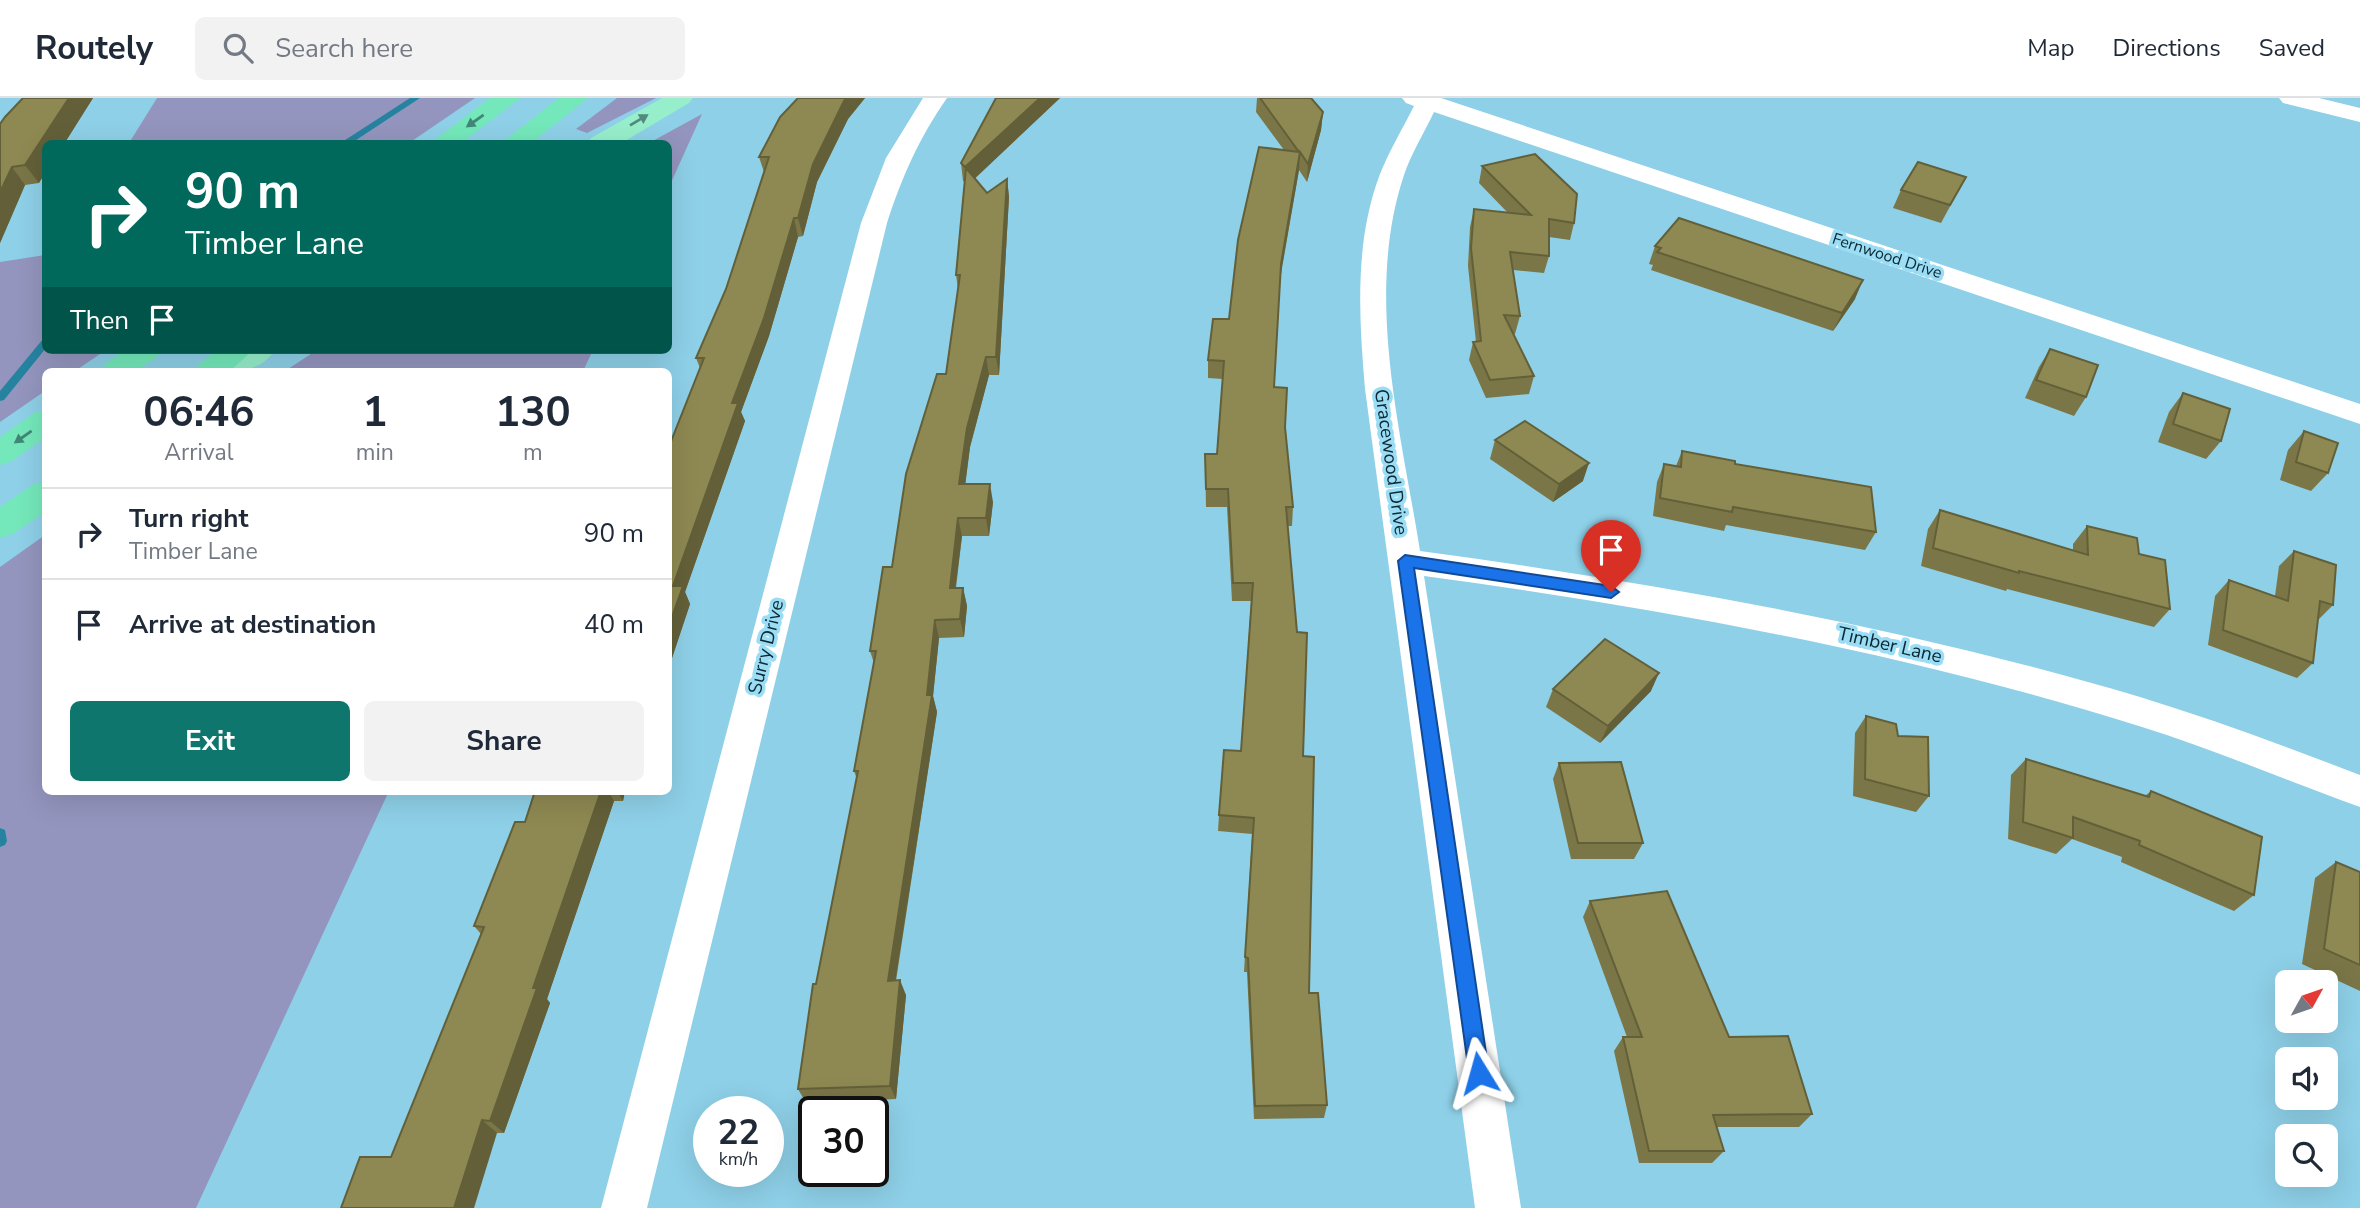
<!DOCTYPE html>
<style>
:root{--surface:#fff;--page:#f2f2f3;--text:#1f2937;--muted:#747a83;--line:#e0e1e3;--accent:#0f766e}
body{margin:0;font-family:"Nunito Sans",sans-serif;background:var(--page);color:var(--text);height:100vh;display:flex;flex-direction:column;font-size:26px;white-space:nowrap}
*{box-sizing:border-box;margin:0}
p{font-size:23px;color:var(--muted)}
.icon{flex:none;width:38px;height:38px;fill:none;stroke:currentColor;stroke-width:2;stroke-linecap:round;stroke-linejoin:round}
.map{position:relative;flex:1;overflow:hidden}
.panel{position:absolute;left:42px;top:270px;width:630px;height:427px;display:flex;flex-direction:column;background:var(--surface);border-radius:10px;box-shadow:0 7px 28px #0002}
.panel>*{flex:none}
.top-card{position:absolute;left:42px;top:42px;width:630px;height:214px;border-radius:10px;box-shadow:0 7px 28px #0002;background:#00695c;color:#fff;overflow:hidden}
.needle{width:46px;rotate:50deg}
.tools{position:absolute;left:2275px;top:872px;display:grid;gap:14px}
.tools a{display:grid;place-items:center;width:63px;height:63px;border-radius:10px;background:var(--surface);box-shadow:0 7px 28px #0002;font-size:35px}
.speed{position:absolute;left:693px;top:998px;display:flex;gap:14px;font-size:35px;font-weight:700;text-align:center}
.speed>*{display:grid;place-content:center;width:91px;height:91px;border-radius:50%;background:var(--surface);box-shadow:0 7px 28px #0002;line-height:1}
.speed small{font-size:18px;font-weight:400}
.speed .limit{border:4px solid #111;border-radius:10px;background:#fff;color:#111}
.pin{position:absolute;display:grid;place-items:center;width:60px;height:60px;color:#fff;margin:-72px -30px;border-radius:50% 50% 50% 0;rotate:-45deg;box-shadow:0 0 7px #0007}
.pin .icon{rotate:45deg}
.me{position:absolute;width:77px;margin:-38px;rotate:352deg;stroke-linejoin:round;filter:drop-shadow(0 0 5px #0008)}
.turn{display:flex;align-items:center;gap:24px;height:147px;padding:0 28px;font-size:32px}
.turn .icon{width:91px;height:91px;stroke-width:2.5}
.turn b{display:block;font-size:49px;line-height:60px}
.then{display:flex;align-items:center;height:66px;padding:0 28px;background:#0003;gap:14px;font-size:26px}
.eta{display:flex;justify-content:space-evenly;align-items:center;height:119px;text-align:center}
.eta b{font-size:42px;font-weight:700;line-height:49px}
.cta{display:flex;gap:14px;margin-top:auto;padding:14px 28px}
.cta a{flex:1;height:80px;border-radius:10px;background:var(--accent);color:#fff;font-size:28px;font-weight:700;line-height:80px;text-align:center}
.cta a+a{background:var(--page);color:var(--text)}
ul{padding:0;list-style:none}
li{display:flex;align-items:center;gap:21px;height:91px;padding:0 28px;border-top:2px solid var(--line)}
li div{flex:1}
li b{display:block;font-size:26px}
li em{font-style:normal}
header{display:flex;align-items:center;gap:42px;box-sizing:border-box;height:98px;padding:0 35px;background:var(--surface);border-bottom:2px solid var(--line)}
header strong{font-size:33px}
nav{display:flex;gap:38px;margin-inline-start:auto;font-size:24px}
.search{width:490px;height:63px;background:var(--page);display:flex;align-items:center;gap:18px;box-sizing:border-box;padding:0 24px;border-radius:10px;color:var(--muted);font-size:26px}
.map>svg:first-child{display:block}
</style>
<header>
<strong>Routely</strong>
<div class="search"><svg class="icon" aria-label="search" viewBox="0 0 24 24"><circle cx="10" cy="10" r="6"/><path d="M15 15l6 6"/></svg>Search here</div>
<nav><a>Map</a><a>Directions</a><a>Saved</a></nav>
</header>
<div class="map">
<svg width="2360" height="1110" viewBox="0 0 2360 1110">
<rect width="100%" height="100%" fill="#8ed0e8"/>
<!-- green -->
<g fill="#9395be">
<polygon points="157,0 475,0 409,45 129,45"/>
<polygon points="617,0 656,0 587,35 576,31"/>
<polygon points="702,16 669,89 668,46 649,45"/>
<polygon points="45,157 46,252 106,252 75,273 46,273 45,293 0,324 0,164"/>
<polygon points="317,252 593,252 583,273 285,273"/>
<polygon points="45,437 46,693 389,693 196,1110 0,1110 0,469"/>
</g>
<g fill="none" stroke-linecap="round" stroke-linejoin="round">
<!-- stream -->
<g fill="#2683a0" fill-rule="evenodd">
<polygon points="410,0 420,0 350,46 339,46"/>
<polygon points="46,240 46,250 4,302 0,303 0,293 43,241"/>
<polygon points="0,730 5,732 7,743 5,747 0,749"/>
</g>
<!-- minor -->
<g fill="#fff" fill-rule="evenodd">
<path d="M 923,0 L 947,0 C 919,40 902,79 887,125 L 647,1110 L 601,1110 L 861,125 L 886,60 Z"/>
<path d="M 1402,0 L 1441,0 L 2360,306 L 2360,326 L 1434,14 C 1424,35 1411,56 1404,77 C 1364,197 1401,332 1420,453 C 1663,486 1905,529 2140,599 C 2215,622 2287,649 2360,677 L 2360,709 C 2287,683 2216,652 2142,629 C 1908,555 1666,511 1424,478 L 1521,1110 L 1475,1110 L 1365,291 C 1359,220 1354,144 1380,76 C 1389,53 1403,30 1414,8 L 1406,5 Z"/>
<polygon points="2279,0 2319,0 2360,10 2360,24 2283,5"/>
</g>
<!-- primary -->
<g fill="#97eecb" fill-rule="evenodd">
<polygon points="662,0 693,0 689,5 620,46 587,46 591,40"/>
<path d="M 236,252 L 275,252 C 259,276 234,273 209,273 L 214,266 Z"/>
</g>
<!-- trunk -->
<g fill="#74e8ba" fill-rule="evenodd">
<polygon points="490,0 520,0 460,46 429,46"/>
<polygon points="559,0 588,0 530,46 500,46"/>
<path d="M 125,252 L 162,252 C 146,275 125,273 100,273 L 105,266 Z"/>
<polygon points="217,252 253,252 230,273 194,273 199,266"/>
<polygon points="46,312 46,339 12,363 0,367 0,339 34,315"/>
<polygon points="46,383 46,413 13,436 0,440 0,409 34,386"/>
</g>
</g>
<!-- wall -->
<g fill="#7a7647">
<polygon points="23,0 93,0 64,46 46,46 39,85 25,87 0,145 0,26"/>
<polygon points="798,0 865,0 848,21 817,84 803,138 798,139 769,238 741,314 745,323 685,494 690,506 668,572 700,270 696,260 726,191 764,74 759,59"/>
<polygon points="996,0 1060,0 975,80 987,95 1007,81 1009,99 999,277 989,277 970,349 965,386 993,404 989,438 962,438 956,490 963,490 967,508 964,539 939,540 933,598 937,614 896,883 906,897 896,1001 806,1005 798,991 857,681 854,673 874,565 870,553 892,469 946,276 958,191 956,177 965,84 963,83 961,65"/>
<polygon points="1257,0 1311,0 1323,14 1321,32 1307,84 1299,72 1280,182 1274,289 1285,329 1293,409 1292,428 1288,428 1303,658 1309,895 1327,1007 1324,1020 1254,1021 1247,874 1244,874 1252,736 1218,733 1219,717 1241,653 1251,503 1232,503 1227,409 1206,409 1205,356 1217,356 1223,281 1208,280 1208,262 1229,221 1284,52 1256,14"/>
<polygon points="1482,68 1574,125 1570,142 1549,139 1549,158 1544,175 1513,172 1520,218 1515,236 1513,236 1534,278 1529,296 1486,300 1469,262 1473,244 1476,244 1468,168 1470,129 1474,111 1508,115 1479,85"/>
<polygon points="1966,79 1941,125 1893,110 1901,92"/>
<polygon points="1655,148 1855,201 1833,233 1651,172 1653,167 1649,166"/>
<polygon points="2050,251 2086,299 2074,318 2025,300 2039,269"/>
<polygon points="2183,295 2221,343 2206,361 2158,344 2169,314"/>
<polygon points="2304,333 2328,375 2311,393 2280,382 2288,352"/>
<polygon points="1495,342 1583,383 1553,404 1490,361"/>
<polygon points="1682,353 1735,366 1876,434 1865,452 1726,427 1724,433 1653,418 1657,384 1664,366 1676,368"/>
<polygon points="1940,412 2073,452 2073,446 2087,428 2139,456 2170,511 2154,529 2007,491 2006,493 1921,468 1928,431"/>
<polygon points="2294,453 2333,507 2318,522 2313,565 2297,580 2208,547 2215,498 2229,482 2275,498 2279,468"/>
<polygon points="1553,591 1651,593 1600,645 1546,609"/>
<polygon points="1866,618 1898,638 1929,698 1916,714 1853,698 1855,635"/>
<polygon points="2026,661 2145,698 2151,693 2254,797 2234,813 2121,764 2122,759 2072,741 2056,756 2008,741 2011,677"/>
<polygon points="1559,665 1643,745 1634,761 1571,761 1553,681"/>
<polygon points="535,693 625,693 623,703 614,703 547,901 550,905 504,1035 497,1035 391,1059 481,836 474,828 525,724"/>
<polygon points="2336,764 2360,774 2360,893 2302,866 2315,780"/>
<polygon points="1590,803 1729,939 1812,1016 1799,1029 1717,1029 1724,1053 1712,1065 1639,1065 1614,953 1623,939 1627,939 1583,819"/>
</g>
<!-- shaded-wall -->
<g fill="#636039">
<polygon points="69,0 93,0 64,46 46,46 46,74 39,85 25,67"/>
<polygon points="846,0 865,0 848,21 817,84 803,138 798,120 813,66 844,3"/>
<polygon points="1040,0 1060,0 968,87 965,69"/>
<polygon points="1323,14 1321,32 1307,84 1308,66"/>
<polygon points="1300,54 1299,72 1279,185 1281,166"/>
<polygon points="12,69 25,87 0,145 0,94"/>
<polygon points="1007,81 1009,99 999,277 996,259"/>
<polygon points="794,120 798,139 769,238 741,314 745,323 685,494 690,506 668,572 668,530 673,488 732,305"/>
<polygon points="1863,182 1855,201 1833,233 1842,215"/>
<polygon points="986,259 989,277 970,349 963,405 959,386 967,330"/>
<polygon points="1589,365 1583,383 1553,404 1559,386"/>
<polygon points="990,386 993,404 989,438 986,420"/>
<polygon points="958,420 962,438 953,508 950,490"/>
<polygon points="963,490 967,508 964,539 960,521"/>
<polygon points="935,522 939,540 933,598 937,614 893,898 888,883 927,597"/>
<polygon points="1659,575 1651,593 1600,645 1608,628"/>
<polygon points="601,693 608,693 614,703 547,901 550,905 504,1035 490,1023 533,890"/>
<polygon points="617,693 625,693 623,703"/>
<polygon points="900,882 906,897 896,1001 890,988"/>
<polygon points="482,1022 497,1035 474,1110 454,1110"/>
</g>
<!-- building -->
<g fill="#8e8952" stroke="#636039" stroke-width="2">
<polygon points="23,0 69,0 25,67 12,69 0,94 0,26 5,19"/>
<polygon points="798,0 846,0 844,3 813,66 798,120 794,120 764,220 732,305 738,305 673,488 683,488 668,530 668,351 704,260 696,260 726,191 769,59 759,59 780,19"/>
<polygon points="996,0 1040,0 965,69 961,65"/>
<polygon points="1260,0 1311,0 1323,14 1308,66 1300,54 1281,166 1274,289 1287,290 1285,329 1293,409 1286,409 1297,534 1307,535 1303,658 1314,659 1309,895 1318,895 1327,1007 1255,1008 1248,860 1245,859 1254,720 1219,717 1224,652 1241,653 1253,485 1233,485 1228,391 1206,391 1205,356 1217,356 1224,263 1208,262 1213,221 1229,221 1238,142 1259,49 1299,54"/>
<polygon points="1535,56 1577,96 1574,125 1549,121 1549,158 1510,154 1520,218 1504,217 1534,278 1490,282 1473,244 1481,243 1471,150 1474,111 1531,117 1482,68"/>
<polygon points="1918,64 1966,79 1950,107 1901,92"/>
<polygon points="966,70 987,95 1007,81 996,259 986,259 967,330 959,386 990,386 986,420 958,420 950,490 963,490 960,521 935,522 927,597 932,597 888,883 900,882 890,988 798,991 813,886 816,886 858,673 854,673 876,553 870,553 883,469 892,469 906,376 937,276 946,276 960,177 956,177"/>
<polygon points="1679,120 1863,182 1842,215 1657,154 1661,150 1655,148"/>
<polygon points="2050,251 2098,267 2086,299 2036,282"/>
<polygon points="2183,295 2230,311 2221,343 2173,326"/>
<polygon points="1525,323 1589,365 1559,386 1495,342"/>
<polygon points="2304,333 2338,345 2328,375 2296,364"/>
<polygon points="1682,353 1735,363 1735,366 1871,389 1876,434 1733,409 1732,414 1660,400 1664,366 1681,369"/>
<polygon points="1940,412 2088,457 2087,428 2137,440 2139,456 2165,462 2170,511 2019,473 2019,475 1933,450"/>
<polygon points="2294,453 2336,467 2333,507 2320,503 2313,565 2223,532 2229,482 2288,503"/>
<polygon points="1605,541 1659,575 1608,628 1553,591"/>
<polygon points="1866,618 1896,626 1898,638 1928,639 1929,698 1865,681"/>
<polygon points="2026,661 2149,699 2151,693 2262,739 2254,797 2139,747 2140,743 2073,719 2073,740 2023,724"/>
<polygon points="1621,664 1643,745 1578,745 1559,665"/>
<polygon points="535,693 601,693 533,890 537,890 490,1023 482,1022 454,1110 341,1110 360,1059 391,1059 484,829 474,828 515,724 525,724"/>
<polygon points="2336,764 2360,774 2360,867 2324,851"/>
<polygon points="1667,793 1729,939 1788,938 1812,1016 1713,1017 1724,1053 1649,1053 1623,939 1642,939 1590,803"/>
</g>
<!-- one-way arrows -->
<defs><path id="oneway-solid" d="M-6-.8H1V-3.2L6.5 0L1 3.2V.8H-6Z" transform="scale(1.75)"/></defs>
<use fill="#528b7e" href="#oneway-solid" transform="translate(639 22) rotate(-31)"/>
<g fill="#408876">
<use href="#oneway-solid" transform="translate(475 23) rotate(145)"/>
<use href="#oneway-solid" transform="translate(23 339) rotate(145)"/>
</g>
<!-- route -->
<polygon fill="#1a73e8" stroke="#114b97" stroke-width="2" points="1405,457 1611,488 1619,494 1611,500 1414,470 1489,975 1486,982 1479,985 1472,982 1469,975 1398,463"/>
<g text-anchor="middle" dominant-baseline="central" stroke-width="7" stroke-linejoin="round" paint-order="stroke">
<!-- far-street labels -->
<g font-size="16" fill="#0c2832" stroke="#9addf5">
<text transform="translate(1887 158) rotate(18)">Fernwood Drive</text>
</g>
<!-- street labels -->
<g font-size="19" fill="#0c2832" stroke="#9addf5">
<text transform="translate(1391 364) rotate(82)">Gracewood Drive</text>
<text transform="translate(1890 547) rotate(13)">Timber Lane</text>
<text transform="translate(766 549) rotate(-76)">Surry Drive</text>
</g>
</g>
</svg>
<div class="tools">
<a><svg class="needle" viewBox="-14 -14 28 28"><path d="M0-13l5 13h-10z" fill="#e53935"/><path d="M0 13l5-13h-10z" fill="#747a83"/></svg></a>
<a><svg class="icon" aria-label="sound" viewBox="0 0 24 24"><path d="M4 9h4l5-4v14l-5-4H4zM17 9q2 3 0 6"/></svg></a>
<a><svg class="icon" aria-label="search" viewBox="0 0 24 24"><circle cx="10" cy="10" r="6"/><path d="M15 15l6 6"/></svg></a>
</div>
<div class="speed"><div>22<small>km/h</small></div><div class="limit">30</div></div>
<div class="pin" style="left:1611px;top:494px;background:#d93025"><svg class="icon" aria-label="arrive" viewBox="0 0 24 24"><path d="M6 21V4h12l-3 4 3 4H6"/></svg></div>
<svg class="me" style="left:1479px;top:975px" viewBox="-20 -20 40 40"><path d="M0-17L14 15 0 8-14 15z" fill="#1a73e8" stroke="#fff" stroke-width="4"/></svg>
<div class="top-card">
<div class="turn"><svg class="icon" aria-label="right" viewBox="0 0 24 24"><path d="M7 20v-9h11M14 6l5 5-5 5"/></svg><div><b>90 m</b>Timber Lane</div></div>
<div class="then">Then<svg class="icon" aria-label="arrive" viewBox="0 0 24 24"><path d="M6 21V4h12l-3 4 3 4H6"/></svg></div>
</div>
<section class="panel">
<div class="eta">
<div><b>06:46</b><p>Arrival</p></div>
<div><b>1</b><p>min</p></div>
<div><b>130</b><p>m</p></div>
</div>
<ul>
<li><svg class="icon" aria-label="right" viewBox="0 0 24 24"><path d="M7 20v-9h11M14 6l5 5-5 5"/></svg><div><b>Turn right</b><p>Timber Lane</p></div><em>90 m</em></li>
<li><svg class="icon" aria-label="arrive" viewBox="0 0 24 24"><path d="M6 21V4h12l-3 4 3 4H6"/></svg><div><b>Arrive at destination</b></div><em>40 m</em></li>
</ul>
<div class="cta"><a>Exit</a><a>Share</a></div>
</section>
</div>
